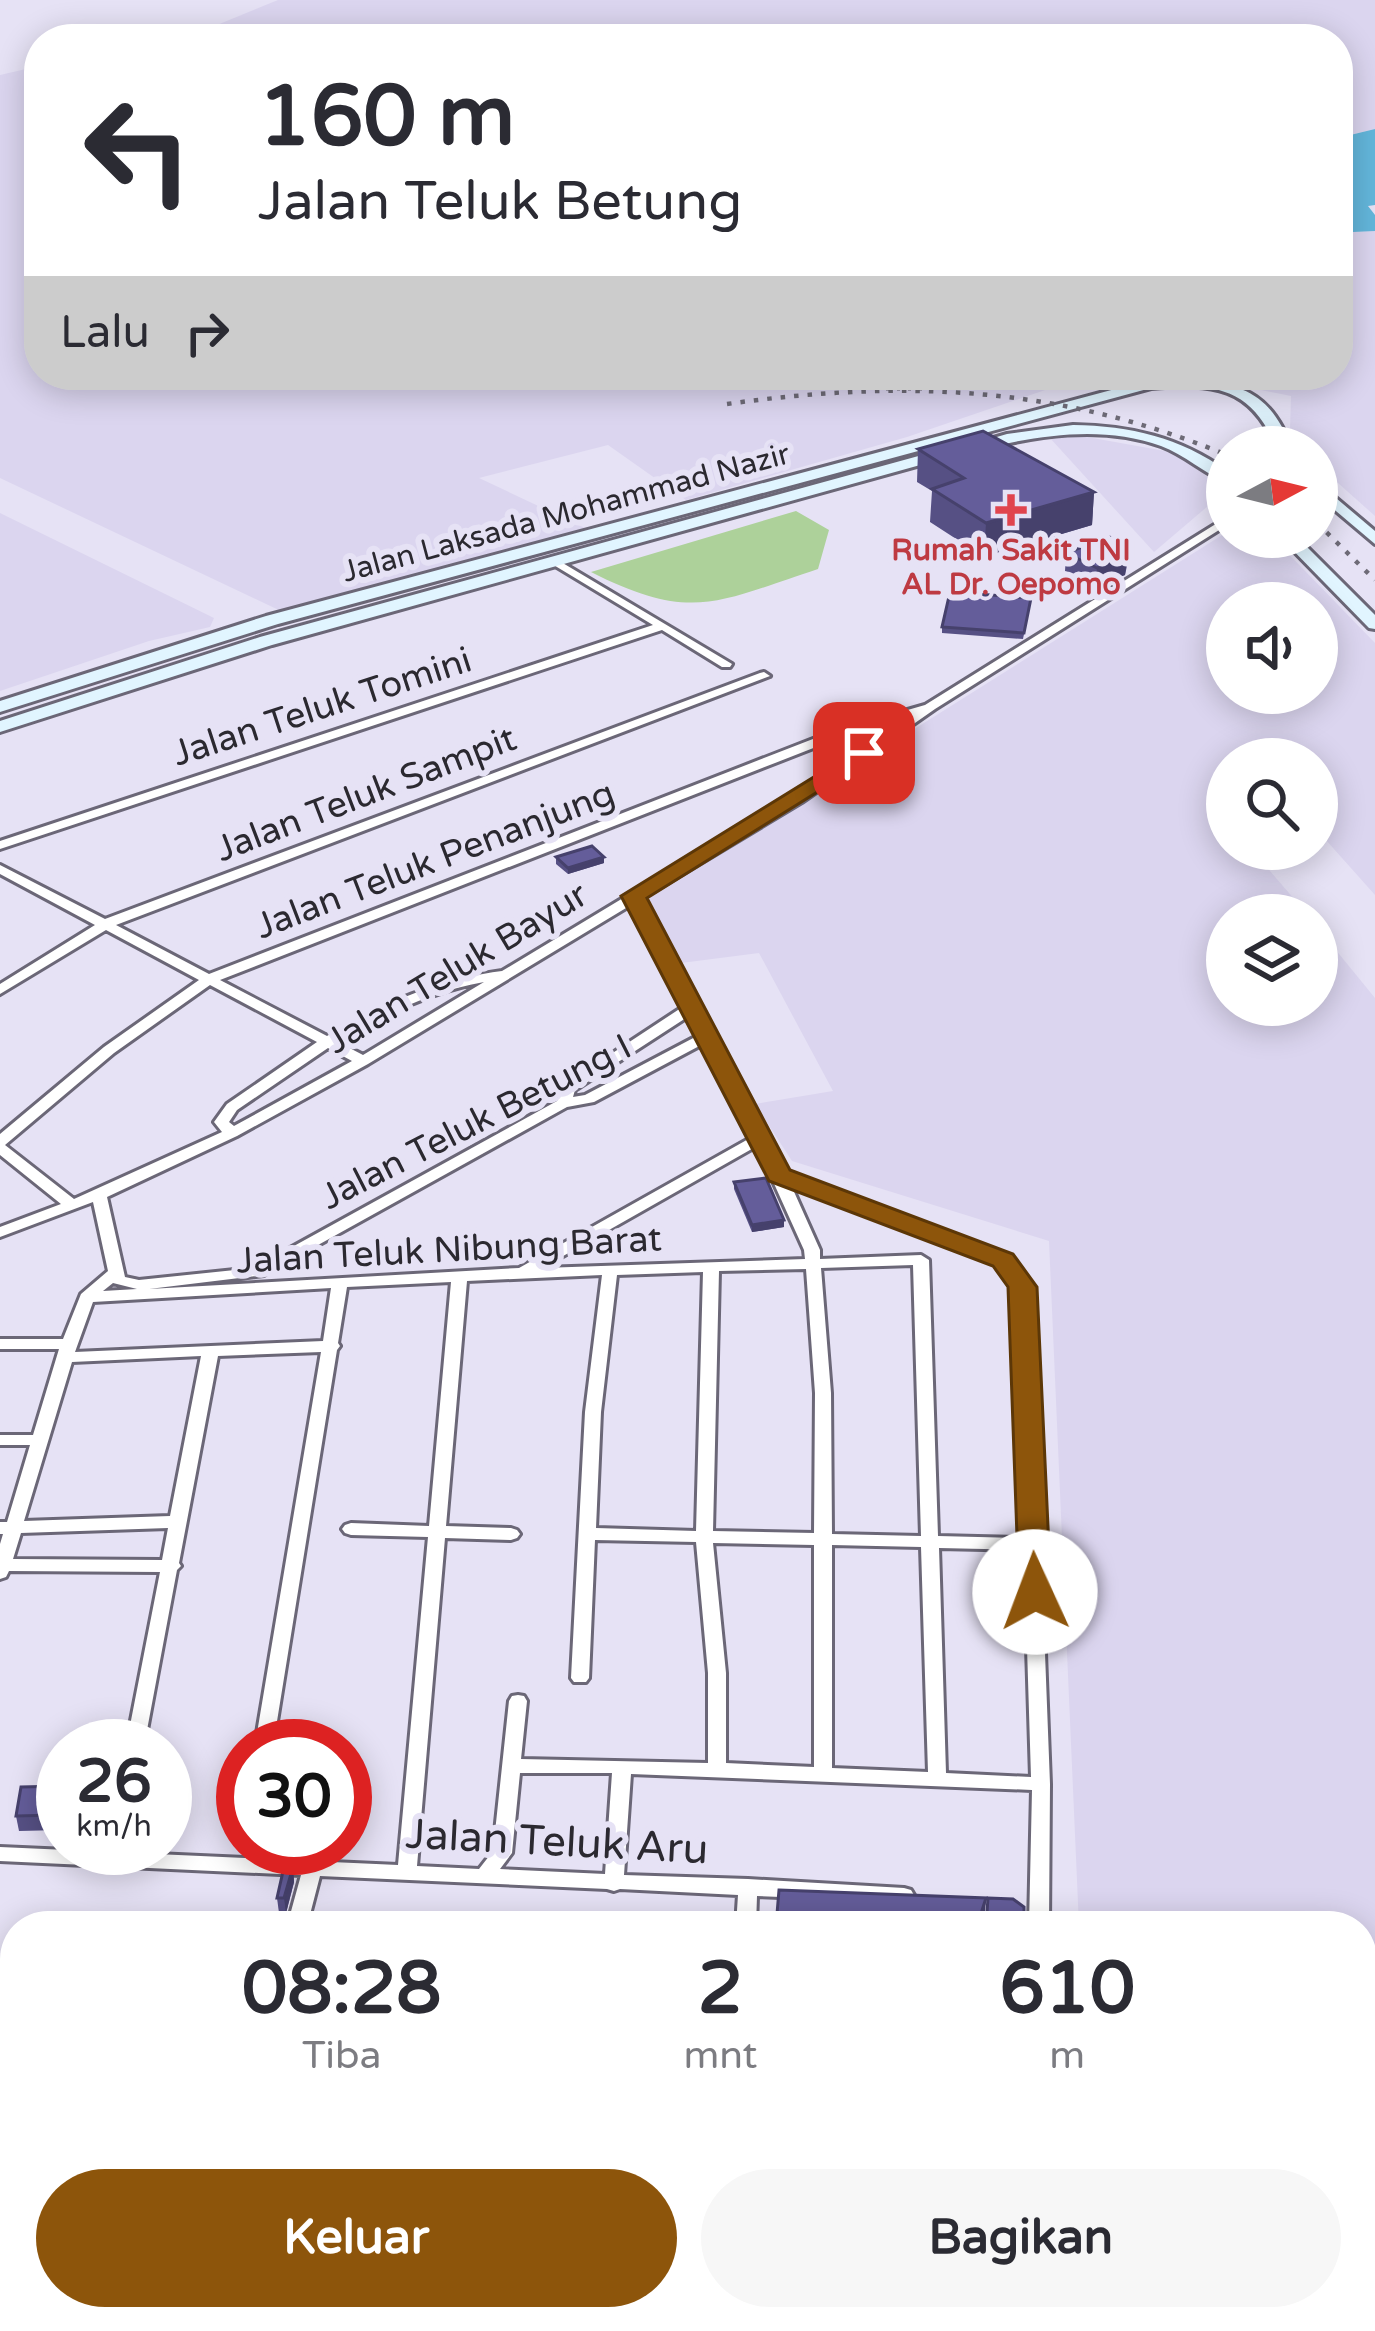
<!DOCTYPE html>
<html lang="id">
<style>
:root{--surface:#fff;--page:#f7f7f7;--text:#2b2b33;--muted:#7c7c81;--accent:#8d550b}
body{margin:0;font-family:"Varela Round",sans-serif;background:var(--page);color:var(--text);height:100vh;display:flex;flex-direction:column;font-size:45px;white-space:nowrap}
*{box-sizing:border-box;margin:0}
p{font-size:39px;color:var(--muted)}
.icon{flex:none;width:66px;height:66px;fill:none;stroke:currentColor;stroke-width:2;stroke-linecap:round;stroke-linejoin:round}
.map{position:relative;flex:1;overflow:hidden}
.drawer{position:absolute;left:0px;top:1911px;width:1377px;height:420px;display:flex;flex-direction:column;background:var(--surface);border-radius:48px 48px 0 0;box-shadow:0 6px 30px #0003}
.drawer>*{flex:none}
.hud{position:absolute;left:24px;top:24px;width:1329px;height:366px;border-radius:48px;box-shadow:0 6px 30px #0003;background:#fff;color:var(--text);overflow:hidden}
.needle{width:78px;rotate:83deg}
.controls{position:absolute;left:1206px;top:426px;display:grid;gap:24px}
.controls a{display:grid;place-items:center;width:132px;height:132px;border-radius:50%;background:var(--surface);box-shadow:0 6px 30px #0003;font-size:60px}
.speed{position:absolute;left:36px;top:1719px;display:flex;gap:24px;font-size:60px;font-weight:700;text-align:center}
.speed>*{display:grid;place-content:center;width:156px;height:156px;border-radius:50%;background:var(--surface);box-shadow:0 6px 30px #0003;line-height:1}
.speed small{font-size:30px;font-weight:400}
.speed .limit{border:18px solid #d22;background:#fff;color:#111}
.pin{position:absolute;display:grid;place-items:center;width:102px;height:102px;color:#fff;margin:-51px;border-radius:24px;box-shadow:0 6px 18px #0006}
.me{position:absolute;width:132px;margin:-66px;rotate:358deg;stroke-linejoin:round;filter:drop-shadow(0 0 9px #0008)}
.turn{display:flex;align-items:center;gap:42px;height:252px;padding:0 36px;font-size:54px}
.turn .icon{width:156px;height:156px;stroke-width:2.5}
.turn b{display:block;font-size:84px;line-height:102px}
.then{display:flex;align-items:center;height:114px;padding:0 36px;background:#0003;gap:24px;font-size:45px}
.eta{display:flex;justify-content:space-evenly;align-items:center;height:204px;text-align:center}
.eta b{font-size:72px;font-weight:700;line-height:84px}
.cta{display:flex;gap:24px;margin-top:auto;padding:24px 36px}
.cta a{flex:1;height:138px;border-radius:72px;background:var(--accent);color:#fff;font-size:48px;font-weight:700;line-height:138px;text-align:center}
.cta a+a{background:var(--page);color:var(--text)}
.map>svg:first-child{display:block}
</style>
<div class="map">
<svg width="1375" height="2331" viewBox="0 0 1375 2331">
<rect width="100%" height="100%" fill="#e6e2f5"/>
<!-- built -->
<g fill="#dbd5ef" fill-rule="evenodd">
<polygon points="278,0 1375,0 1375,129 1338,138 1338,39 156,39 217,25"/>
<polygon points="39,66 39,375 1133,375 1085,390 1051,388 907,437 686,500 608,445 479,478 585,528 283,612 0,478 0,75"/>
<polygon points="1338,213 1353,232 1375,231 1375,516 1338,483 1329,483 1317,467 1317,447 1301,447 1290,430 1291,396 1187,375 1338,375"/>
<polygon points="1076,435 1165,451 1193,464 1214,483 1215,500 1154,552 1050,438"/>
<polygon points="0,513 214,618 210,627 149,641 0,691"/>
<path d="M 1227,532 L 1227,537 L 1272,537 L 1375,643 L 1375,895 L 1317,830 L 1317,759 L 1227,759 L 1227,797 L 1210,801 L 1227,821 L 1227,849 L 1251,849 L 1308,915 L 1227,915 L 1227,1005 L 1317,1005 L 1317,927 L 1375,998 L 1375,2138 L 1362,2137 L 1362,1926 L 1079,1926 L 1049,1241 L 792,1161 L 755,1104 L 833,1091 L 759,953 L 681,963 L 648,897 ZM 1227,603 L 1317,603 L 1317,693 L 1227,693 Z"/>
</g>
<!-- green -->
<path fill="#add19a" d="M 796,511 L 829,530 L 818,569 C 717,602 692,623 591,572 Z"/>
<!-- water -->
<polygon fill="#63b6db" points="1375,129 1375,205 1368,206 1375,215 1375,231 1353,232 1338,213 1338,138"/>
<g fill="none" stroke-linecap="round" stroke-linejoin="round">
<defs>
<g id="street">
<path d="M 1227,517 L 1227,525 L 935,709 L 802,802 L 641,899 L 785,1172 L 1008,1257 L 1031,1287 L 1050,1784 L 1049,1926 L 1029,1926 L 1032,1790 L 631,1774 L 624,1875 L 748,1879 L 904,1888 L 911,1890 L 914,1895 L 911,1900 L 904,1902 L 757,1896 L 756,1926 L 736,1926 L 738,1895 L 620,1889 L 614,1891 L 607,1889 L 320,1876 L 307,1926 L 287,1926 L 301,1875 L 0,1861 L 0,1847 L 398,1865 L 428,1537 L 351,1535 L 345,1533 L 342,1529 L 345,1525 L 351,1523 L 429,1526 L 451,1282 L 347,1287 L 338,1343 L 340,1346 L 337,1350 L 273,1746 L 255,1745 L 321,1352 L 218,1356 L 179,1563 L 181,1566 L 177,1570 L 144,1746 L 126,1746 L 160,1572 L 9,1571 L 6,1577 L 0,1579 L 0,1544 L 3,1534 L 0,1534 L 0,1522 L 7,1522 L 30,1445 L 0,1445 L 0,1435 L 33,1435 L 59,1349 L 0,1349 L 0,1339 L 63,1339 L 81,1294 L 108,1271 L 93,1202 L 0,1237 L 0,1227 L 61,1204 L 0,1155 L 0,1134 L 104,1047 L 199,980 L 106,930 L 0,994 L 0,984 L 95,925 L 0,874 L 0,865 L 105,919 L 760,673 L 764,672 L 770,676 L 116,925 L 209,974 L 831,732 L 925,705 ZM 907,717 L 792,796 L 502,971 C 438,979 382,1004 327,1036 L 220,980 L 839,738 ZM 631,905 L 684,1006 L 564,1085 L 557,1101 L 254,1268 L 139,1280 L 125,1277 L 107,1197 L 237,1136 L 368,1064 ZM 484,982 L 363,1055 L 338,1042 C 384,1015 431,991 484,982 ZM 210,985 L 317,1042 L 227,1104 L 214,1122 L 222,1132 L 74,1199 L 5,1145 L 114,1053 ZM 689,1016 L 699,1035 L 585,1095 L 573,1097 L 575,1090 ZM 703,1044 L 752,1137 L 519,1268 L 149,1289 L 264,1275 L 567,1107 L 594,1102 ZM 328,1048 L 352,1061 L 234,1126 L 229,1122 L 237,1110 ZM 757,1146 L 804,1250 L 805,1259 L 542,1268 ZM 791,1185 L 998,1263 L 1015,1287 L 1023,1538 L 938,1536 L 929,1260 L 921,1255 L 820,1259 L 820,1250 ZM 913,1265 L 921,1536 L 832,1534 L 831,1393 L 821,1268 ZM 806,1269 L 815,1393 L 814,1533 L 713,1531 L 719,1271 ZM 703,1272 L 696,1531 L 596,1528 L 601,1412 L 617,1275 ZM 602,1275 L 585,1412 L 571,1678 L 574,1682 L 586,1682 L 589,1678 L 595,1540 L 696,1542 L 708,1673 L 708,1763 L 521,1759 L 527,1701 L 524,1696 L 518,1695 L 512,1696 L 509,1701 L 493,1851 L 479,1869 L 417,1866 L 445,1538 L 511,1540 L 517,1538 L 520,1534 L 517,1530 L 511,1528 L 446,1526 L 467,1281 ZM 113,1283 L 137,1289 L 103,1291 ZM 331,1288 L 323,1341 L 75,1352 L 93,1302 ZM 201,1356 L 170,1516 L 24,1521 L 72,1362 ZM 168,1528 L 162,1560 L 13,1559 L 21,1533 ZM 713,1543 L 814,1545 L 814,1767 L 726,1763 L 726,1673 ZM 832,1545 L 921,1547 L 928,1772 L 832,1768 ZM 939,1548 L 1024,1550 L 1031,1777 L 946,1773 ZM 520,1773 L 612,1773 L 605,1874 L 500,1869 L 512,1853 Z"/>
<polygon points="556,559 732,664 730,667 722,667 662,630 0,849 0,841 653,625 552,564 550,562"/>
</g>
<g id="secondary">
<path d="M 1196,379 C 1250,386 1270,397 1292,447 L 1276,447 C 1251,386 1212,383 1151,388 L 278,624 L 0,712 L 0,701 L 266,616 L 1145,381 Z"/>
<path d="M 1073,425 C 1131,426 1179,437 1227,471 L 1227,483 C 1204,473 1185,455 1161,446 C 1100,424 1035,436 974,451 L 966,446 L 1007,434 Z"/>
<polygon points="944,449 949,451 949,457 272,645 0,732 0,721 260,637"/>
<polygon points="1317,482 1375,531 1375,544 1317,495"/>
<polygon points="1280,537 1297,537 1375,615 1375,629 1369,628"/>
</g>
<g id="highway">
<polygon points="0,2085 15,2086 15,2116 0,2115"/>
<polygon points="1362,2159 1375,2160 1375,2190 1362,2189"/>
<polygon points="0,2169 15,2170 15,2202 0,2201"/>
<rect x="1362" y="2246" width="13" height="32"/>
</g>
</defs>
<!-- street casing -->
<use href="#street" stroke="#6b6777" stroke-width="6"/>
<!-- secondary casing -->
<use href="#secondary" stroke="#6b6777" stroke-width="6"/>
<!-- highway casing -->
<use href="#highway" stroke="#fff" stroke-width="6"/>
<!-- street -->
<use href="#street" fill="#fff" fill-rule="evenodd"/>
<!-- secondary -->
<use href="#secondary" fill="#e1f5ff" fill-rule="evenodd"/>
<!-- highway -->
<use href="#highway" fill="#9cdffe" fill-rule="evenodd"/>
<!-- rail-far1 -->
<polyline stroke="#6e6b77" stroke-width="3" stroke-dasharray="3 8" stroke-linecap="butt" points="886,389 931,389"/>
<!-- rail -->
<g stroke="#6e6b77" stroke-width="4.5" stroke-dasharray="4.5 9" stroke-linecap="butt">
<path d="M 727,404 C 906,379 1059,386 1227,455"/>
<polyline points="1317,523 1375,580"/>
</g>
</g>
<!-- wall -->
<g fill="#565084">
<polygon points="918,449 1094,492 1092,525 984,557 930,522 932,491 917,482"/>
<polygon points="1066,553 1128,561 1125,575 1096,585 1065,571"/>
<polygon points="1030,604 1023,639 942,633 942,627"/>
<polygon points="556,857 604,863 568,874 556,864"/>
<polygon points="734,1182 784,1227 752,1232 734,1189"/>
<polygon points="63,1786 61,1830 19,1831 16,1816"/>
<polygon points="293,1867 294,1882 286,1913 279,1913 277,1898"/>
</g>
<!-- shaded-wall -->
<g fill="#46416c">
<polygon points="1094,492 1092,525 984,557 986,523"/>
<polygon points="1129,544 1125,575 1096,585 1097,568"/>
<polygon points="604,857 604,863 568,874 568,868"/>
<polygon points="784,1220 784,1227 752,1232 752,1225"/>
<polygon points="63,1789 63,1817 61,1830 59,1815"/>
<polygon points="293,1867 294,1882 286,1913 284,1898"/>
<polygon points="986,1898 985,1913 981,1926 977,1926"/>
</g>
<!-- building -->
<g fill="#645d9a" stroke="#46416c" stroke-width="3">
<polygon points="983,431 1094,492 986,523 932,489 964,478 918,449"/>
<polygon points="1109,537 1129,544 1126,558 1097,568 1066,553"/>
<polygon points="950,592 1031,598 1024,633 942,627"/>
<polygon points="592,846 604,857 568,868 556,857"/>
<polygon points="766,1178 784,1220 752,1225 734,1182"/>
<polygon points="63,1786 59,1815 16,1816 21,1787"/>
<polygon points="284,1867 293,1867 284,1898 277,1898"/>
<polygon points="779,1890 986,1898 977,1926 776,1926"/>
<polygon points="988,1898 1013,1899 1024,1907 1024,1926 986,1926"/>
</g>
<!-- route -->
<polygon fill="#8d550b" stroke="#5c3707" stroke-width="3" points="864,746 872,748 872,758 647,898 790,1170 1013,1254 1037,1287 1051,1592 1046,1600 1023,1600 1019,1592 1008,1287 993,1266 769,1181 621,896"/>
<!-- markers -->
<path fill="#e0444e" stroke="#e6e2f5" stroke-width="4.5" d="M1005 492h12v12h12v12h-12v12h-12v-12h-12v-12h12z"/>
<g text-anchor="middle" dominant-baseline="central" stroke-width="12" stroke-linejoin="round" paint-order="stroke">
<!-- far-street labels -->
<g font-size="30" fill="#2b2930" stroke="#e6e2f5">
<text transform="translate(566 513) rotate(-15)">Jalan Laksada Mohammad Nazir</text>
</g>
<!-- far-health labels -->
<g font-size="30" font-weight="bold" fill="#be3a42" stroke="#e6e2f5">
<text x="1011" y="550">Rumah Sakit TNI<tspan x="1011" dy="34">AL Dr. Oepomo</tspan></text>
</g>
<!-- street labels -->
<g font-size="36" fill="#2b2930" stroke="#e6e2f5">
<text transform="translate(322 707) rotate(-18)">Jalan Teluk Tomini</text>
<text transform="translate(366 794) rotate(-21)">Jalan Teluk Sampit</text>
<text transform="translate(435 860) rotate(-21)">Jalan Teluk Penanjung</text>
<text transform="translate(457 968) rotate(-31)">Jalan Teluk Bayur</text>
<text transform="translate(476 1122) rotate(-27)">Jalan Teluk Betung I</text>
<text transform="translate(449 1250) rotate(-3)">Jalan Teluk Nibung Barat</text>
</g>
<!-- near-street labels -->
<g font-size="42" fill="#2b2930" stroke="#e6e2f5">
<text transform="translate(557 1842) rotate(3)">Jalan Teluk Aru</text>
</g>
</g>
</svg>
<div class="controls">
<a><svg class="needle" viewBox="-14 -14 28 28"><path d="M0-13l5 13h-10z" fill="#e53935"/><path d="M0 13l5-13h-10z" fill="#7c7c81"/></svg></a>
<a><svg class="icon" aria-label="sound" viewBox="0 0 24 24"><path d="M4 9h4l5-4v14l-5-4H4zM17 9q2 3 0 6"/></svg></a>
<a><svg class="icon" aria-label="search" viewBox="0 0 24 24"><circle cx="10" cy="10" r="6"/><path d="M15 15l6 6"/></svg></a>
<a><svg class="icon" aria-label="layers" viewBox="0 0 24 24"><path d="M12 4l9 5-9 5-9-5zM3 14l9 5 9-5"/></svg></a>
</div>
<div class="speed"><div>26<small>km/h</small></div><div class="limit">30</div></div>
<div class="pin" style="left:864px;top:753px;background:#d93025"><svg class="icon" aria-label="arrive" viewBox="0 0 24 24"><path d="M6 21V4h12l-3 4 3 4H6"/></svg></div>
<svg class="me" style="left:1035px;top:1592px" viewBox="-20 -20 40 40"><circle r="19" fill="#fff"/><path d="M0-13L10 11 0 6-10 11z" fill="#8d550b"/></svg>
<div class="hud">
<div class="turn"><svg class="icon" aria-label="left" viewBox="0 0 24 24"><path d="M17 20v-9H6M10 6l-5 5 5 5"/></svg><div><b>160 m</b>Jalan Teluk Betung</div></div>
<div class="then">Lalu<svg class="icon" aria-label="right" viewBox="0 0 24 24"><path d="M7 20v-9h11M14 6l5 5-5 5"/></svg></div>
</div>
<section class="drawer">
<div class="eta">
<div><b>08:28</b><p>Tiba</p></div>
<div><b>2</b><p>mnt</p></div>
<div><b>610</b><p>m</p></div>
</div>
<div class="cta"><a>Keluar</a><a>Bagikan</a></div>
</section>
</div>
